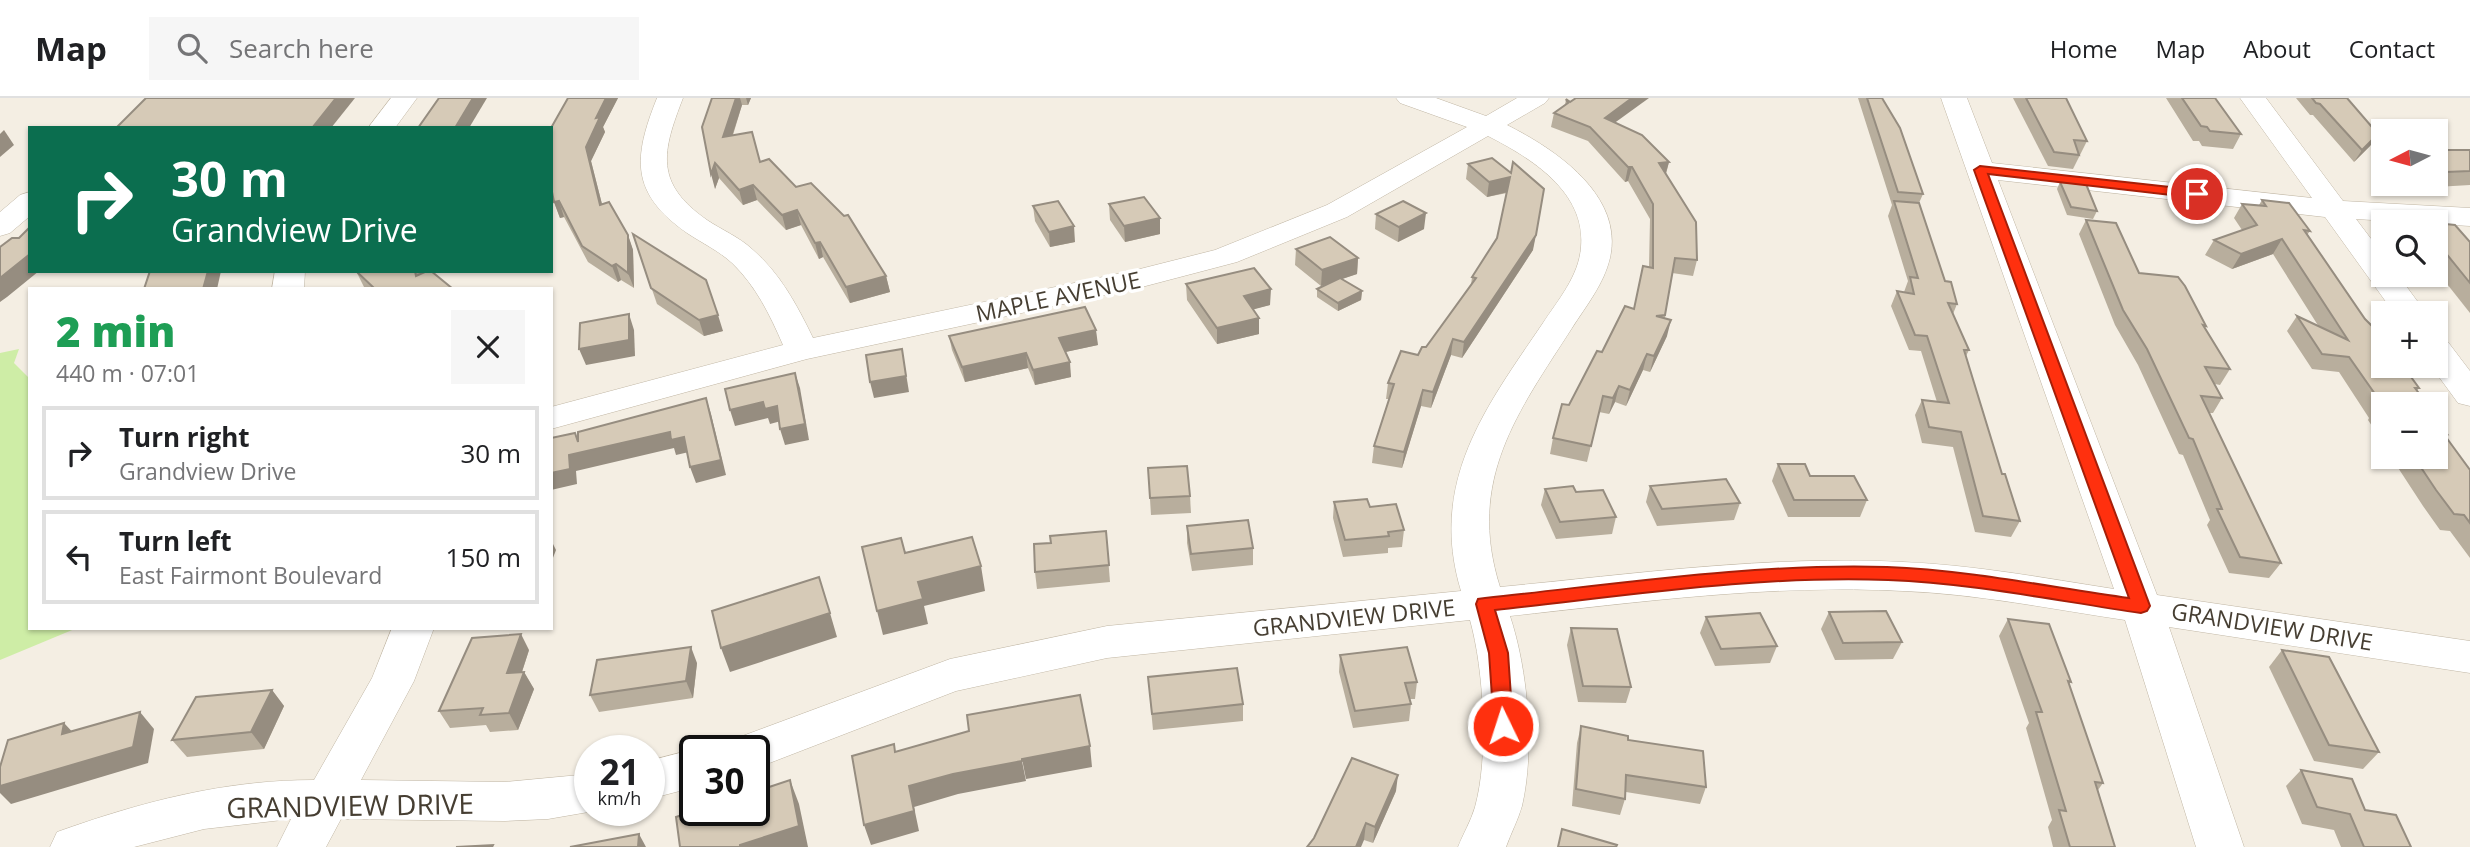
<!DOCTYPE html>
<meta charset="utf-8">
<style>
:root{--surface:#fff;--page:#f6f6f6;--text:#202124;--muted:#757577;--line:#e0e0e0}
body{margin:0;font-family:"Open Sans",sans-serif;background:var(--page);color:var(--text);height:100vh;display:flex;flex-direction:column;font-size:26px;white-space:nowrap}
*{box-sizing:border-box;margin:0}
p{font-size:23px;color:var(--muted)}
.icon{flex:none;width:38px;height:38px;fill:none;stroke:currentColor;stroke-width:2;stroke-linecap:round;stroke-linejoin:round}
.map{position:relative;flex:1;overflow:hidden}
.panel{position:absolute;left:28px;top:189px;width:525px;height:343px;display:flex;flex-direction:column;background:var(--surface);border-radius:0px;box-shadow:0 2px 5px #0004}
.panel>*{flex:none}
.banner{position:absolute;left:28px;top:28px;width:525px;height:147px;border-radius:0px;box-shadow:0 2px 5px #0004;background:#0b6e4f;color:#fff;overflow:hidden}
.needle{width:46px;rotate:264deg}
.fabs{position:absolute;left:2371px;top:21px;display:grid;gap:14px}
.fabs a{display:grid;place-items:center;width:77px;height:77px;border-radius:0px;background:var(--surface);box-shadow:0 2px 5px #0004;font-size:35px}
.speed{position:absolute;left:574px;top:637px;display:flex;gap:14px;font-size:35px;font-weight:700;text-align:center}
.speed>*{display:grid;place-content:center;width:91px;height:91px;border-radius:50%;background:var(--surface);box-shadow:0 2px 5px #0004;line-height:1}
.speed small{font-size:18px;font-weight:400}
.speed .limit{border:4px solid #111;border-radius:10px;background:#fff;color:#111}
.pin{position:absolute;display:grid;place-items:center;width:60px;height:60px;color:#fff;margin:-30px;border:4px solid #fff;border-radius:50%;box-shadow:0 2px 7px #0007}
.me{position:absolute;width:77px;margin:-38px;rotate:356deg;stroke-linejoin:round;filter:drop-shadow(0 0 5px #0008)}
.turn{display:flex;align-items:center;gap:24px;height:147px;padding:0 28px;font-size:32px}
.turn .icon{width:91px;height:91px;stroke-width:2.5}
.turn b{display:block;font-size:49px;line-height:60px}
.round{display:grid;place-items:center;flex:none;width:74px;height:74px;border-radius:0px;background:var(--page)}
.overview{display:flex;align-items:center;justify-content:space-between;height:119px;padding:0 28px}
h1{font-size:42px;font-weight:800;line-height:52px;color:#1e9e55}
ul{padding:0;list-style:none}
li{display:flex;align-items:center;gap:21px;height:94px;margin:0 14px 10px;padding:0 14px;border:4px solid var(--line);border-radius:0px}
li div{flex:1}
li b{display:block;font-size:26px}
li em{font-style:normal}
header{display:flex;align-items:center;gap:42px;box-sizing:border-box;height:98px;padding:0 35px;background:var(--surface);border-bottom:2px solid var(--line)}
header strong{font-size:33px}
nav{display:flex;gap:38px;margin-inline-start:auto;font-size:24px}
.search{width:490px;height:63px;background:var(--page);display:flex;align-items:center;gap:18px;box-sizing:border-box;padding:0 24px;border-radius:0px;color:var(--muted);font-size:26px}
.map>svg:first-child{display:block}
</style>
<header>
<strong>Map</strong>
<div class="search"><svg class="icon" aria-label="search" viewBox="0 0 24 24"><circle cx="10" cy="10" r="6"/><path d="M15 15l6 6"/></svg>Search here</div>
<nav><a>Home</a><a>Map</a><a>About</a><a>Contact</a></nav>
</header>
<div class="map">
<svg width="2470" height="749" viewBox="0 0 2470 749">
<rect width="100%" height="100%" fill="#f4eee3"/>
<!-- green -->
<polygon fill="#ceeda6" points="19,251 14,265 30,281 30,530 77,530 0,562 0,255"/>
<g fill="none" stroke-linecap="round" stroke-linejoin="round">
<defs>
<g id="minor">
<polygon points="391,0 417,0 395,30 368,30"/>
<path d="M 657,0 L 683,0 C 662,54 654,85 707,122 C 722,132 739,139 752,151 C 780,175 797,207 813,240 L 1136,172 L 1215,152 L 1327,107 L 1467,29 L 1400,5 L 1396,0 L 1436,0 L 1486,18 L 1517,0 L 1549,0 L 1545,5 L 1507,27 C 1555,51 1624,97 1610,160 C 1604,186 1586,208 1572,230 C 1518,314 1466,382 1500,489 C 1634,476 1768,457 1903,464 C 1974,467 2044,480 2114,491 L 1941,0 L 1967,0 L 1992,65 L 2312,100 L 2240,0 L 2266,0 L 2343,103 L 2470,110 L 2470,128 L 2356,121 L 2384,158 L 2384,177 L 2398,177 L 2426,215 L 2394,215 L 2325,119 L 1998,82 L 2157,497 L 2470,543 L 2470,575 L 2169,529 L 2244,749 L 2196,749 L 2125,522 C 2051,511 1978,496 1903,493 C 1771,486 1640,504 1510,518 C 1528,572 1535,652 1522,708 C 1518,722 1511,735 1506,749 L 1458,749 C 1463,736 1471,723 1475,709 C 1489,659 1484,572 1470,522 L 1107,560 L 956,593 L 754,671 L 754,653 L 731,653 L 737,640 L 950,561 L 1107,528 L 1461,493 C 1428,384 1486,309 1543,225 C 1558,202 1579,178 1581,149 C 1586,94 1531,60 1488,38 L 1347,119 L 1237,164 L 1138,190 L 807,261 L 551,331 L 551,309 L 783,247 C 770,217 756,188 732,165 C 719,153 702,145 687,135 C 630,95 633,60 657,0 Z"/>
<polygon points="30,94 30,118 10,135 0,138 0,114 20,97"/>
<polygon points="275,173 305,173 304,191 272,191"/>
<polygon points="2436,241 2448,244 2470,273 2470,308 2458,305 2431,268 2436,268"/>
<path d="M 392,530 L 434,530 L 414,583 L 361,682 L 505,684 L 590,676 L 590,712 L 600,712 L 548,721 L 505,723 L 341,721 L 326,749 L 277,749 L 291,721 L 204,731 L 134,749 L 50,749 L 57,734 C 141,704 224,682 314,682 L 372,580 Z"/>
<polygon points="695,651 700,653 695,653 695,689 649,701 649,663"/>
</g>
</defs>
<!-- minor casing -->
<use href="#minor" stroke="#c0b6a4" stroke-width="1"/>
<!-- minor -->
<use href="#minor" fill="#fff" fill-rule="evenodd"/>
</g>
<!-- wall -->
<g fill="#b8ae9d">
<polygon points="568,0 618,0 603,29 605,34 591,63 602,106 628,137 633,152 634,190 621,182 618,184 588,164 564,119 560,120 554,104"/>
<polygon points="712,0 751,0 748,7 742,7 733,37 760,64 796,89 886,178 890,194 850,205 823,159 819,161 801,127 786,132 757,102 743,107 719,80 715,91"/>
<polygon points="1858,0 1882,0 1923,96 1919,105 1945,183 1957,206 1953,216 1969,252 1966,258 2002,376 2020,423 2011,439 1975,434 1953,349 1922,345 1915,317 1922,302 1937,304 1921,253 1909,252 1891,208 1897,193 1904,194 1908,183 1888,118 1892,107"/>
<polygon points="2013,0 2066,0 2087,43 2073,71 2048,68"/>
<polygon points="2166,0 2215,0 2241,36 2233,51 2202,48 2199,43 2193,43"/>
<polygon points="2296,0 2347,0 2378,36 2370,48 2354,64 2313,17 2310,17"/>
<polygon points="1566,1 1615,24 1669,64 1666,76 1697,162 1693,178 1672,175 1665,220 1667,238 1650,274 1643,272 1626,308 1615,304 1609,316 1599,314 1587,364 1550,356 1553,340 1569,307 1602,254 1634,211 1643,168 1649,169 1650,121 1628,83 1625,84 1588,43 1551,29 1554,15 1565,7"/>
<polygon points="2436,52 2470,52 2470,87 2436,89 2432,86 2436,86"/>
<polygon points="1492,60 1533,152 1462,260 1451,257 1431,310 1421,308 1402,370 1372,365 1374,348 1389,301 1386,301 1388,285 1426,249 1471,187 1472,179 1497,140 1507,95 1487,99 1466,81 1468,66"/>
<polygon points="2060,84 2097,113 2093,121 2067,117 2057,91"/>
<polygon points="2262,102 2310,133 2307,137 2365,221 2419,290 2417,293 2384,306 2384,346 2368,322 2369,320 2339,274 2312,271 2287,233 2297,218 2319,229 2273,156 2232,171 2205,157 2214,142 2242,132 2234,120 2242,106 2259,107"/>
<polygon points="1109,106 1160,120 1160,136 1125,144 1110,122"/>
<polygon points="1033,108 1075,144 1050,149 1035,123"/>
<polygon points="1376,116 1424,131 1398,144 1375,131"/>
<polygon points="2086,122 2139,175 2206,228 2205,230 2230,271 2220,287 2215,286 2222,300 2213,315 2209,315 2281,465 2269,480 2229,475 2207,427 2210,422 2183,357 2179,356 2138,267 2115,227 2079,136"/>
<polygon points="2436,125 2470,144 2470,215 2436,172"/>
<polygon points="633,136 723,233 704,238 657,206"/>
<polygon points="1296,151 1358,160 1357,176 1342,181 1362,193 1361,202 1338,213 1317,199 1317,191 1331,184 1321,188 1295,167"/>
<polygon points="356,173 420,173 421,176 453,191 365,191"/>
<polygon points="1186,186 1270,207 1253,211 1259,220 1259,236 1217,246 1187,202"/>
<polygon points="949,238 1098,247 1065,254 1071,279 1035,287 1028,270 965,284 952,252"/>
<polygon points="2436,320 2447,336 2445,338 2470,372 2470,460 2450,433 2440,432 2423,408 2391,359 2436,359"/>
<polygon points="1778,366 1810,378 1867,402 1860,419 1788,419 1772,383"/>
<polygon points="1148,370 1190,398 1191,415 1151,417"/>
<polygon points="1650,388 1740,405 1734,422 1657,428 1646,404"/>
<polygon points="1545,391 1576,394 1616,419 1612,436 1556,441 1541,407"/>
<polygon points="1334,404 1404,432 1402,449 1388,450 1388,455 1343,459 1333,420"/>
<polygon points="1187,428 1253,450 1253,467 1192,473 1187,445"/>
<polygon points="1106,433 1110,484 1037,491 1035,474"/>
<polygon points="1829,514 1902,544 1893,561 1835,562 1821,531"/>
<polygon points="1706,519 1777,548 1770,565 1715,568 1700,535"/>
<polygon points="2008,521 2071,584 2069,586 2103,685 2098,692 2115,749 2053,749 2048,729 2052,722 2026,630 2029,625 1999,538"/>
<polygon points="283,530 305,530 285,532"/>
<polygon points="1571,530 1631,589 1626,605 1578,604 1567,547"/>
<polygon points="529,552 522,574 524,574 534,591 518,632 490,634 486,627 450,630 439,613"/>
<polygon points="2282,552 2379,654 2363,671 2314,663 2269,569"/>
<polygon points="1340,557 1417,584 1415,601 1410,601 1411,606 1409,623 1353,630 1339,574"/>
<polygon points="697,565 693,600 599,614 590,597"/>
<polygon points="1148,579 1243,606 1243,623 1153,632"/>
<polygon points="272,592 284,608 264,651 187,659 172,642"/>
<polygon points="1581,628 1628,642 1706,689 1700,706 1626,694 1625,701 1620,717 1572,708 1577,645"/>
<polygon points="2301,672 2365,712 2411,749 2341,749 2334,732 2302,726 2286,688"/>
<polygon points="1396,693 1373,745 1364,742 1307,749"/>
</g>
<!-- shaded-wall -->
<g fill="#968d80">
<polygon points="336,0 355,0 331,30 312,30"/>
<polygon points="473,0 487,0 469,30 455,30"/>
<polygon points="606,0 618,0 603,29 605,34 591,63 606,122 600,107 586,49 596,20"/>
<polygon points="736,0 740,0 742,7 727,54 723,39"/>
<polygon points="746,0 751,0 748,7"/>
<polygon points="1632,0 1649,0 1602,34 1605,20"/>
<polygon points="4,32 14,47 0,59 0,36"/>
<polygon points="2378,36 2370,48 2354,64 2362,52"/>
<polygon points="1669,64 1665,78 1659,65"/>
<polygon points="715,65 719,80 715,91 711,76"/>
<polygon points="1628,69 1632,69 1628,83 1625,84"/>
<polygon points="1510,79 1508,94 1487,99 1489,84"/>
<polygon points="753,87 757,102 743,107 739,92"/>
<polygon points="559,103 564,119 560,120 554,104"/>
<polygon points="797,112 801,127 786,132 782,117"/>
<polygon points="1426,115 1424,131 1398,144 1399,129"/>
<polygon points="1160,120 1160,136 1125,144 1124,128"/>
<polygon points="1074,128 1075,144 1050,149 1049,134"/>
<polygon points="628,137 633,152 634,190 628,175"/>
<polygon points="1536,137 1533,152 1462,260 1464,244"/>
<polygon points="2282,141 2273,156 2232,171 2241,156"/>
<polygon points="820,144 823,159 819,161 815,145"/>
<polygon points="30,156 30,173 39,173 7,199 0,204 0,180"/>
<polygon points="1358,160 1357,176 1321,188 1322,172"/>
<polygon points="616,166 621,182 618,184 612,168"/>
<polygon points="208,173 221,173 217,191 203,191"/>
<polygon points="886,178 890,194 850,205 846,189"/>
<polygon points="1271,191 1270,207 1244,214 1244,198"/>
<polygon points="1362,193 1361,202 1338,213 1338,205"/>
<polygon points="629,216 634,232 635,258 586,267 579,251"/>
<polygon points="718,217 723,233 704,238 699,222"/>
<polygon points="1259,220 1259,236 1217,246 1217,230"/>
<polygon points="1671,222 1667,238 1650,274 1654,258"/>
<polygon points="1096,232 1098,247 1061,255 1059,240"/>
<polygon points="1453,241 1451,257 1431,310 1433,294"/>
<polygon points="902,251 909,294 874,300 870,284"/>
<polygon points="1026,255 1028,270 965,284 962,269"/>
<polygon points="1647,256 1643,272 1626,308 1630,292"/>
<polygon points="1070,264 1071,279 1035,287 1033,272"/>
<polygon points="795,275 800,290 809,342 785,347 780,331"/>
<polygon points="1619,288 1615,304 1609,316 1613,300"/>
<polygon points="1423,292 1421,308 1402,370 1404,354"/>
<polygon points="706,300 711,316 726,377 696,385 690,369"/>
<polygon points="763,304 777,308 781,323 770,326 768,320 735,328 730,312"/>
<polygon points="670,334 684,339 689,354 676,357 674,350 576,373 577,386 551,392 551,375 569,357"/>
<polygon points="551,442 556,452 551,465"/>
<polygon points="981,468 985,493 924,508 928,526 883,537 877,513 918,484"/>
<polygon points="830,515 837,539 730,574 721,550"/>
<polygon points="521,536 529,552 516,592 507,575"/>
<polygon points="691,549 697,565 693,600 686,583"/>
<polygon points="524,574 534,591 518,632 509,615"/>
<polygon points="272,592 284,608 264,651 251,634"/>
<polygon points="140,614 154,631 148,665 11,706 0,695 0,688"/>
<polygon points="64,625 80,642 62,636"/>
<polygon points="1090,648 1092,669 1026,681 1022,661"/>
<polygon points="1022,663 1026,683 958,696 914,709 919,733 871,747 864,727 909,688 953,676"/>
<polygon points="1398,677 1396,693 1373,745 1375,729"/>
<polygon points="790,682 799,706 808,749 740,749 740,747"/>
<polygon points="1366,725 1364,742 1361,749 1356,749"/>
<polygon points="639,736 646,749 638,749"/>
</g>
<!-- building -->
<g fill="#d6cab7" stroke="#968d80" stroke-width="2">
<polygon points="146,0 336,0 312,30 116,30"/>
<polygon points="439,0 473,0 455,30 418,30"/>
<polygon points="568,0 606,0 596,20 600,19 586,49 600,107 609,104 628,137 628,175 616,166 612,168 582,148 559,103 554,104 551,89 551,30"/>
<polygon points="712,0 736,0 723,39 752,34 760,64 769,61 796,89 811,85 844,118 848,117 886,178 846,189 820,144 815,145 797,112 782,117 753,87 739,92 715,65 711,76 702,29"/>
<polygon points="1576,0 1632,0 1605,20 1642,37 1669,64 1659,65 1696,124 1697,162 1675,160 1665,217 1656,218 1671,222 1654,258 1647,256 1630,292 1619,288 1613,300 1603,298 1591,348 1553,340 1562,306 1569,307 1597,253 1602,254 1625,208 1634,211 1643,168 1653,170 1653,106 1632,69 1628,69 1590,29 1554,15 1568,5 1566,1 1570,4"/>
<polygon points="1867,0 1882,0 1900,30 1923,96 1898,94"/>
<polygon points="2026,0 2066,0 2087,43 2074,42 2079,57 2054,54"/>
<polygon points="2182,0 2215,0 2241,36 2210,33 2207,29 2201,28"/>
<polygon points="2312,0 2347,0 2378,36 2362,52 2320,6 2316,5"/>
<polygon points="2436,52 2470,52 2470,73 2446,74 2436,66"/>
<polygon points="1492,60 1511,75 1513,64 1544,91 1536,137 1464,244 1453,241 1433,294 1423,292 1404,354 1374,348 1394,286 1388,285 1401,253 1418,257 1422,249 1426,249 1476,180 1472,179 1497,140 1510,79 1489,84 1468,66"/>
<polygon points="2060,84 2086,86 2097,113 2071,109"/>
<polygon points="1144,99 1160,120 1124,128 1109,106"/>
<polygon points="2262,102 2289,105 2310,133 2304,132 2365,221 2377,233 2384,242 2384,268 2403,268 2419,290 2415,290 2427,306 2384,306 2384,312 2380,306 2382,306 2349,259 2322,256 2297,218 2348,242 2282,141 2241,156 2214,142 2257,127 2242,106 2266,108"/>
<polygon points="1058,103 1074,128 1049,134 1033,108"/>
<polygon points="1403,103 1426,115 1399,129 1376,116"/>
<polygon points="1894,103 1919,105 1945,183 1951,184 1957,206 1948,205 1969,252 1964,252 2002,376 2005,376 2020,423 1983,418 1961,334 1929,329 1922,302 1949,305 1927,238 1915,237 1897,193 1914,196 1910,179 1918,180"/>
<polygon points="2086,122 2116,125 2139,175 2178,179 2185,188 2206,228 2203,227 2230,271 2205,269 2222,300 2201,298 2281,465 2240,459 2217,411 2222,411 2193,341 2189,340 2147,251 2123,212"/>
<polygon points="2436,125 2455,127 2470,144 2470,185 2436,143"/>
<polygon points="30,129 30,156 0,180 0,149 12,140 19,140"/>
<polygon points="633,136 706,182 718,217 699,222 651,190"/>
<polygon points="1330,139 1358,160 1322,172 1296,151"/>
<polygon points="1254,170 1271,191 1244,198 1259,220 1217,230 1186,186"/>
<polygon points="150,173 208,173 203,191 144,191"/>
<polygon points="356,173 415,173 416,178 427,173 431,173 453,191 375,191"/>
<polygon points="1340,180 1362,193 1338,205 1317,191"/>
<polygon points="1085,209 1096,232 1059,240 1070,264 1033,272 1026,255 962,269 949,238"/>
<polygon points="629,216 629,242 579,251 580,225"/>
<polygon points="902,251 906,278 870,284 866,257"/>
<polygon points="795,275 805,326 780,331 777,308 765,311 763,304 730,312 725,291"/>
<polygon points="706,300 721,362 690,369 684,339 671,342 670,334 569,357 570,371 551,375 551,340 575,335 578,344 578,334"/>
<polygon points="2436,320 2447,336 2443,335 2470,372 2470,425 2464,417 2454,416 2436,392 2414,359 2436,359"/>
<polygon points="1778,366 1805,366 1810,378 1854,378 1867,402 1794,402"/>
<polygon points="1187,368 1190,398 1150,400 1148,370"/>
<polygon points="1726,381 1740,405 1662,411 1650,388"/>
<polygon points="1573,388 1576,394 1603,392 1616,419 1560,424 1545,391"/>
<polygon points="1367,401 1370,409 1396,406 1404,432 1388,434 1389,438 1345,442 1334,404"/>
<polygon points="1248,422 1253,450 1191,456 1187,428"/>
<polygon points="1106,433 1109,467 1035,474 1034,446 1051,445 1050,438"/>
<polygon points="972,439 981,468 918,484 923,501 877,513 862,449 901,440 905,455"/>
<polygon points="819,479 830,515 721,550 712,513"/>
<polygon points="1886,513 1902,544 1843,545 1829,514"/>
<polygon points="1760,515 1777,548 1721,551 1706,519"/>
<polygon points="2008,521 2049,526 2071,584 2068,583 2103,685 2095,684 2115,749 2070,749 2059,712 2066,713 2036,614 2042,614"/>
<polygon points="1571,530 1617,531 1631,589 1583,588"/>
<polygon points="521,536 507,575 524,574 509,615 480,617 483,610 439,613 472,540"/>
<polygon points="691,549 686,583 590,597 597,562"/>
<polygon points="1407,549 1417,584 1405,585 1411,606 1355,613 1340,557"/>
<polygon points="2282,552 2329,559 2379,654 2329,647"/>
<polygon points="1237,570 1243,606 1152,616 1148,579"/>
<polygon points="272,592 251,634 172,642 196,599"/>
<polygon points="1080,597 1090,648 1022,661 1022,663 953,676 909,688 914,713 864,727 852,658 894,646 895,654 969,633 967,617"/>
<polygon points="140,614 133,649 0,688 0,669 8,642 64,625 62,636"/>
<polygon points="1581,628 1628,638 1628,642 1703,653 1706,689 1626,677 1625,701 1576,691"/>
<polygon points="1352,660 1398,677 1375,729 1366,725 1356,749 1307,749 1314,740"/>
<polygon points="2301,672 2352,681 2365,712 2396,717 2411,749 2364,749 2350,716 2317,709"/>
<polygon points="790,682 799,728 740,747 740,749 680,749 676,719 697,712 754,712 754,694"/>
<polygon points="1562,731 1617,747 1616,749 1558,749"/>
<polygon points="639,736 638,749 570,749"/>
<polygon points="493,747 492,749 456,749"/>
</g>
<!-- route -->
<path fill="#ff300e" stroke="#a61f09" stroke-width="2" d="M 1980,68 L 2197,92 L 2203,96 L 2197,100 L 1988,76 L 2150,508 L 2147,513 L 2141,515 C 2057,503 1972,485 1888,482 C 1757,477 1625,498 1495,512 L 1508,555 L 1513,628 L 1510,633 L 1503,635 L 1496,633 L 1494,628 L 1489,555 L 1476,506 L 1478,501 L 1485,500 C 1618,486 1753,465 1887,469 C 1968,472 2049,489 2129,500 L 1974,72 Z"/>
<g text-anchor="middle" dominant-baseline="central" stroke-width="7" stroke-linejoin="round" paint-order="stroke">
<!-- street labels -->
<g font-size="23" fill="#463e32" stroke="#fff">
<text transform="translate(1058 198) rotate(-12)">MAPLE AVENUE</text>
<text transform="translate(1354 519) rotate(-6)">GRANDVIEW DRIVE</text>
<text transform="translate(2272 528) rotate(9)">GRANDVIEW DRIVE</text>
</g>
<!-- near-street labels -->
<g font-size="28" fill="#463e32" stroke="#fff">
<text transform="translate(350 707) rotate(-1)">GRANDVIEW DRIVE</text>
</g>
</g>
</svg>
<div class="fabs">
<a><svg class="needle" viewBox="-14 -14 28 28"><path d="M0-13l5 13h-10z" fill="#e53935"/><path d="M0 13l5-13h-10z" fill="#757577"/></svg></a>
<a><svg class="icon" aria-label="search" viewBox="0 0 24 24"><circle cx="10" cy="10" r="6"/><path d="M15 15l6 6"/></svg></a>
<a>+</a>
<a>−</a>
</div>
<div class="speed"><div>21<small>km/h</small></div><div class="limit">30</div></div>
<div class="pin" style="left:2197px;top:96px;background:#d93025"><svg class="icon" aria-label="arrive" viewBox="0 0 24 24"><path d="M6 21V4h12l-3 4 3 4H6"/></svg></div>
<svg class="me" style="left:1503px;top:628px" viewBox="-20 -20 40 40"><circle r="17" fill="#ff300e" stroke="#fff" stroke-width="3"/><path d="M0-11L8 9 0 5-8 9z" fill="#fff"/></svg>
<div class="banner">
<div class="turn"><svg class="icon" aria-label="right" viewBox="0 0 24 24"><path d="M7 20v-9h11M14 6l5 5-5 5"/></svg><div><b>30 m</b>Grandview Drive</div></div>
</div>
<section class="panel">
<div class="overview"><div><h1>2 min</h1><p>440 m · 07:01</p></div><a class="round"><svg class="icon" aria-label="close" viewBox="0 0 24 24"><path d="M6 6l12 12M18 6L6 18"/></svg></a></div>
<ul>
<li><svg class="icon" aria-label="right" viewBox="0 0 24 24"><path d="M7 20v-9h11M14 6l5 5-5 5"/></svg><div><b>Turn right</b><p>Grandview Drive</p></div><em>30 m</em></li>
<li><svg class="icon" aria-label="left" viewBox="0 0 24 24"><path d="M17 20v-9H6M10 6l-5 5 5 5"/></svg><div><b>Turn left</b><p>East Fairmont Boulevard</p></div><em>150 m</em></li>
</ul>
</section>
</div>
